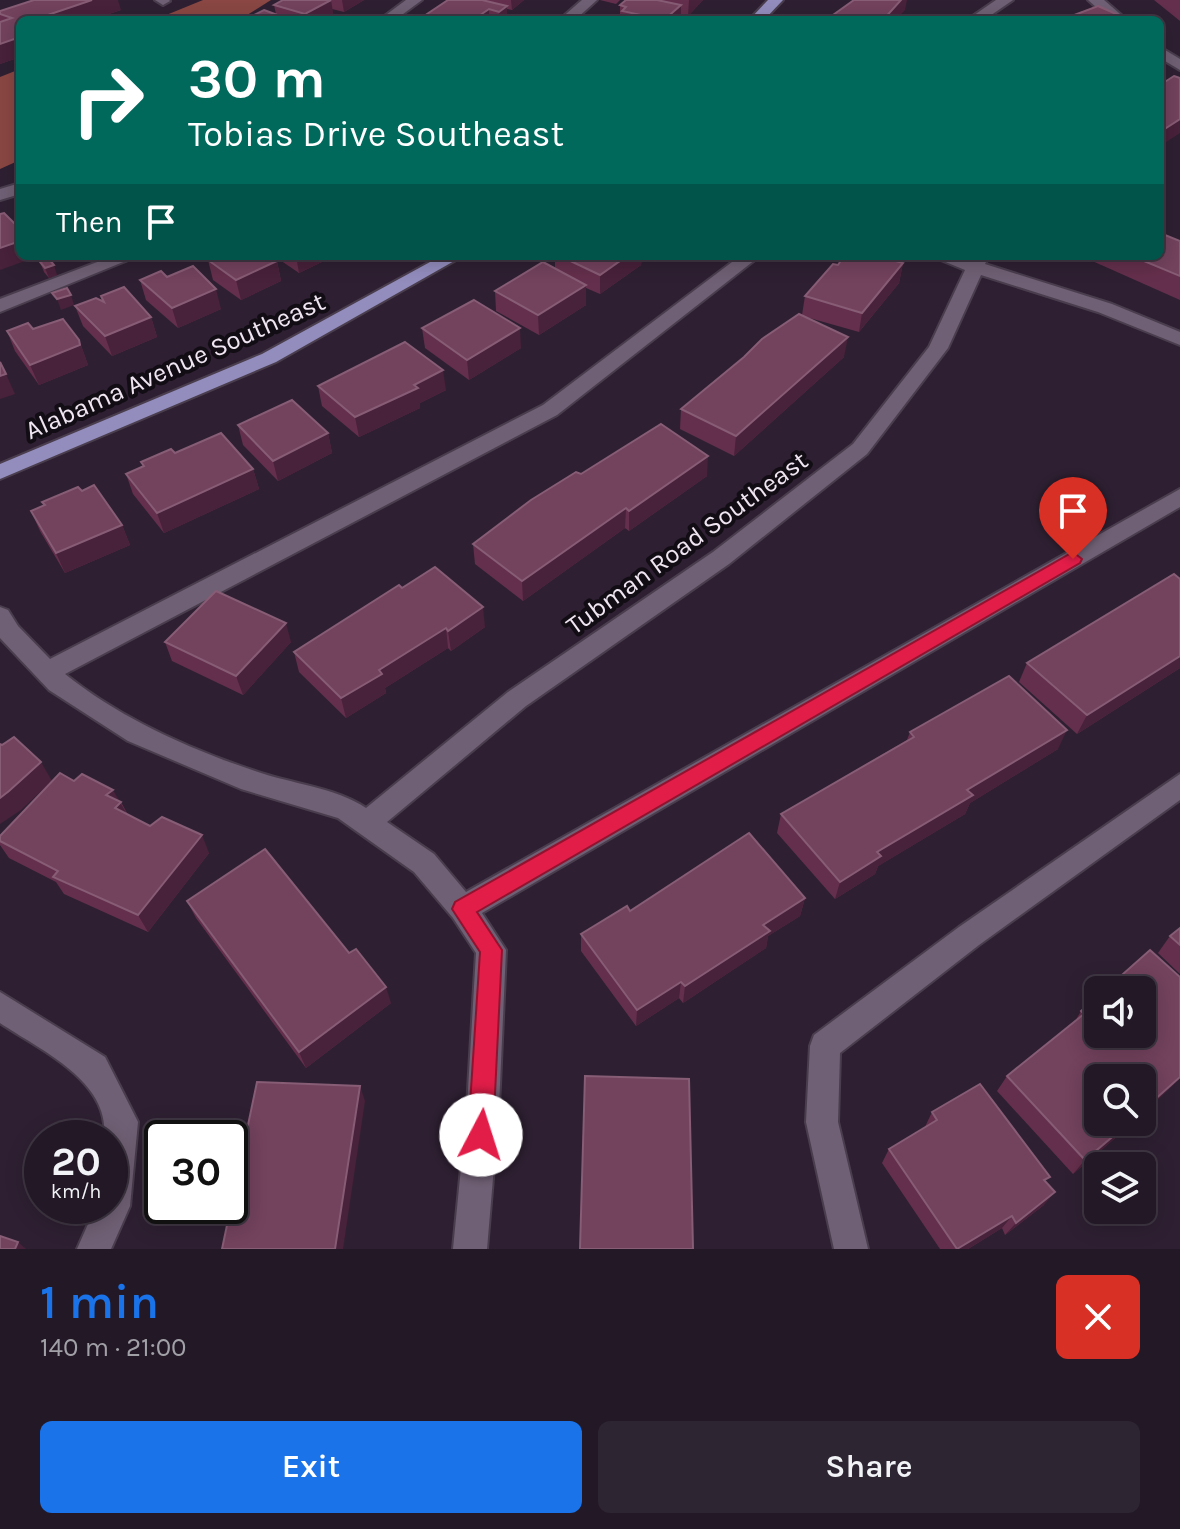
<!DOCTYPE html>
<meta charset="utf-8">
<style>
:root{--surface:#221826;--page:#2e2532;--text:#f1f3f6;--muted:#a2a0a7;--line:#3f3743;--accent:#1a73e8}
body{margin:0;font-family:Karla,sans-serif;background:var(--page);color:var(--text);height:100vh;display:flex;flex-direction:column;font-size:30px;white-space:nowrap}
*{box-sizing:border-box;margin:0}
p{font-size:26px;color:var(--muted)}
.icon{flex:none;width:44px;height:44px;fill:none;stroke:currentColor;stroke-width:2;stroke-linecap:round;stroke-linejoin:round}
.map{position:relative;height:1249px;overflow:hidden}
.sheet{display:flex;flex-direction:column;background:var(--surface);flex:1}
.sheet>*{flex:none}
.banner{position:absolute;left:16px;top:16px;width:1148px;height:244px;border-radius:12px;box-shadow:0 4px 20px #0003,0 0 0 2px var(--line);background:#00695c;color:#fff;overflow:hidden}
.buttons{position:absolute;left:1084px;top:976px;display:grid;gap:16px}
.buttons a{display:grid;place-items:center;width:72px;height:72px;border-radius:12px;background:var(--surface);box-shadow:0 4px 20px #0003,0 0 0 2px var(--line);font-size:40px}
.speed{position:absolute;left:24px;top:1120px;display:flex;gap:16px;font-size:40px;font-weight:700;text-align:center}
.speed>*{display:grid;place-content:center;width:104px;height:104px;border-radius:50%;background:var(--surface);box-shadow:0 4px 20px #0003,0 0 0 2px var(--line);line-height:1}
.speed small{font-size:20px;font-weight:400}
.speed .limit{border:4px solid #111;border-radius:12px;background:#fff;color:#111}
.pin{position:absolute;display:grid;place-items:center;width:68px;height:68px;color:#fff;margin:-82px -34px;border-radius:50% 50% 50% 0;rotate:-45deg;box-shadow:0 0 8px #0007}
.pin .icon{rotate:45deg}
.me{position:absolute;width:88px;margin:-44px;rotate:5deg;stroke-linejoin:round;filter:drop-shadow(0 0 6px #0008)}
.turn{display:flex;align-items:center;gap:28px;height:168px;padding:0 40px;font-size:36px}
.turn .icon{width:104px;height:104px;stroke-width:2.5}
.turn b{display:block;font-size:56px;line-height:68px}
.then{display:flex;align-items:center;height:76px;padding:0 40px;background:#0003;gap:16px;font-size:30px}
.round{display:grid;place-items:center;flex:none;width:84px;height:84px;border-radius:12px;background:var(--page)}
.overview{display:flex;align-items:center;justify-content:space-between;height:136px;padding:0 40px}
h1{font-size:48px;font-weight:600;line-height:60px;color:var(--accent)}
.button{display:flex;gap:16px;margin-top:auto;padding:16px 40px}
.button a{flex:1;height:92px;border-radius:12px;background:var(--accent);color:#fff;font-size:32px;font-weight:600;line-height:92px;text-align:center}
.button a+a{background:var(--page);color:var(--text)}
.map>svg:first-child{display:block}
</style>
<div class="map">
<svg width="1180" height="1249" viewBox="0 0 1180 1249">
<rect width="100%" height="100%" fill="#2e2032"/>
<!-- forest -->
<g fill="#8a4743">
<polygon points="203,0 271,0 239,20 154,20"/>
<polygon points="20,69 20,160 0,169 0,77"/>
</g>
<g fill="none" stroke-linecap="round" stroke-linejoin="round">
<defs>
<g id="minor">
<polygon points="155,0 169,0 170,1 163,5"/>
<polygon points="406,0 422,0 395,20 379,20"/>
<polygon points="582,0 597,0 575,20 559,20"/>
<polygon points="996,0 1013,0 984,20 967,20"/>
<polygon points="1088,0 1104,0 1127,20 1111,20"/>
<polygon points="1160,47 1180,59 1180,70 1160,58"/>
<polygon points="20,183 20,194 0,200 0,189"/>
<polygon points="113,256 138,256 0,312 0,299"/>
<path d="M 740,256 L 760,256 L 557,415 L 65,674 C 120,718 189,749 255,771 C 291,784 335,787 366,808 L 508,692 L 713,552 L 853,444 L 929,347 L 965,270 L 931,256 L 969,259 L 971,256 L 989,256 L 985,264 L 1112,304 L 1180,332 L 1180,345 L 1098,312 L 981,275 L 948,348 L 867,454 L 729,564 L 526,706 L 387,822 L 434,854 L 466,892 L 1180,489 L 1180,507 L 482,913 L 506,950 L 499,1107 L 487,1249 L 453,1249 L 467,1107 L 476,953 L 453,918 L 414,872 L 338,818 L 241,789 L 128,741 L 49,690 L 0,638 L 0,607 L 8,610 L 18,626 L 50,659 L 543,405 Z"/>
<polygon points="1180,774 1180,800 979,945 840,1053 838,1122 868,1249 834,1249 806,1122 810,1046 814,1035 959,927"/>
<path d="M 0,992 L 105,1057 L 138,1122 L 130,1206 L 111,1249 L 77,1249 L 96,1206 L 110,1206 L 110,1138 L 104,1138 C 111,1081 40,1050 0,1023 Z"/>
</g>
<g id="major">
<polygon points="768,0 783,0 764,20 749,20"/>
<polygon points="441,256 463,256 276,362 0,479 0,464 262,354"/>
</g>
</defs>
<!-- minor casing -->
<use href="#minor" stroke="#4a3e4e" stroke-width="4"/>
<!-- major casing -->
<use href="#major" stroke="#4a3e4e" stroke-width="4"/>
<!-- minor -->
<use href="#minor" fill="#706075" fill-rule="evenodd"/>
<!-- major -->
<use href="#major" fill="#938dbe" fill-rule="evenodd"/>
</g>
<!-- wall -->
<g fill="#642f4c">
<polygon points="283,0 364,0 344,12 332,9 334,18 330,20 244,20 276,14 274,5"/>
<polygon points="448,0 524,0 512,10 507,9 507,20 425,20 424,16"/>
<polygon points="600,0 620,0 616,4"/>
<polygon points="626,0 703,0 688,16 681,14 681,20 604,20 620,19 620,5"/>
<polygon points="1154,0 1180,0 1180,21"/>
<polygon points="121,10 91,20 20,20 20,57 0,64 0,11"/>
<polygon points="1180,241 1180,300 1081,256 1160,256"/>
<polygon points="274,256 334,256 299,273"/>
<polygon points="555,256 642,256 641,265 600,294 586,288 586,305 539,335 496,311 495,291 555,268"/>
<polygon points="208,260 277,261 281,281 241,300 213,280"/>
<polygon points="40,262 57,275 49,278 44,272"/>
<polygon points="903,263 899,283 859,332 806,317 844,357 734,456 680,429 681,409 802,315 805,296 838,265"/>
<polygon points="167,277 221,309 178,328 146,300 140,280"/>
<polygon points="103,302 151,317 157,337 112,356 83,326 75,306"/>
<polygon points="422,328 521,348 469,380 425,348"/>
<polygon points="33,329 79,340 88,365 39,385 15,351 7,331"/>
<polygon points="318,386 446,390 420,403 420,408 359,437 322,406"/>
<polygon points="238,425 328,433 332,453 278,481 243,445"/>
<polygon points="175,453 253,469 259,489 164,533 133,494 126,474 143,467 141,462"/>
<polygon points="581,474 707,476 629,531 625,528 523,601 475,564 473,544"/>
<polygon points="82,491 122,525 130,545 65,573 40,531 31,511 44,505 42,502"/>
<polygon points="1180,577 1180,668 1077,734 1019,682 1027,663"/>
<polygon points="402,588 485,627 451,651 448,648 385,688 386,693 346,718 299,672 294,652"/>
<polygon points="165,642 291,642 243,695 172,661"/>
<polygon points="910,732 1058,749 970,803 965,814 878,866 875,874 835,899 777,833 781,814 907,740"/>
<polygon points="74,781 121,802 128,815 209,853 148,932 64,894 56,882 9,858 0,845 0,836"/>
<polygon points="805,898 800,916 768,936 766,948 683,1003 679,998 636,1026 581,951 581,934"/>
<polygon points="187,901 391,1003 306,1068 196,918"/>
<polygon points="1180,928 1180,974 1158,953 1170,936"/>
<polygon points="1180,977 1180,1078 1142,1115 1142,1078 1098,1122 1134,1122 1073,1174 997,1091 1007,1076 1074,1023 1081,1011"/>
<polygon points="932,1112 1046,1182 1044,1205 1005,1235 1002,1228 968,1249 940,1249 882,1163 889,1149 925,1127"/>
</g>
<!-- shaded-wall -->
<g fill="#48213a">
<polygon points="92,0 118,0 121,10 91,20 32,20"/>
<polygon points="331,0 334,18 330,20 306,20 305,14"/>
<polygon points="342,0 364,0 344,12"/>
<polygon points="511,0 524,0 512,10"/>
<polygon points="689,0 703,0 688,16"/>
<polygon points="901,0 907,0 905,10 896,20 883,20"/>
<polygon points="681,5 681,20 665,20"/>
<polygon points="507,6 507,20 500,20 499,12"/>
<polygon points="489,9 489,20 473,20"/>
<polygon points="20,37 20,57 0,64 0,44"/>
<polygon points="1180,119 1180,133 1160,146 1160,132"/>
<polygon points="20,241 20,256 36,256 36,257 0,270 0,248"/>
<polygon points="296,256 334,256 299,273"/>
<polygon points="627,256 642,256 641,265 600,294 600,275"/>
<polygon points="277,261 281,281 241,300 236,280"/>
<polygon points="903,263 899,283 859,332 862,313"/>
<polygon points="54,265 57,275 49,278 45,268"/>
<polygon points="586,285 586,305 539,335 538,315"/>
<polygon points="216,289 221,309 178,328 172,308"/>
<polygon points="71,295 74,305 61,310 57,299"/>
<polygon points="151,317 157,337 112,356 105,336"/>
<polygon points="520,328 521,348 469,380 467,360"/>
<polygon points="848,337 844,357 734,456 736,436"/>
<polygon points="79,340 88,365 39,385 30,365"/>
<polygon points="443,370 446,390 420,403 420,408 359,437 355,417"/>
<polygon points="6,374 15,394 0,399 0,376"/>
<polygon points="328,433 332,453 278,481 273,461"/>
<polygon points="708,456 707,476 629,531 629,511"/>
<polygon points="253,469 259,489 164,533 157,513"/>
<polygon points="626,508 625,528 523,601 522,581"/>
<polygon points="122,525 130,545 65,573 56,553"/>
<polygon points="483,607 485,627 451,651 448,631"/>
<polygon points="286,623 291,642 243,695 236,676"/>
<polygon points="446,628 448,648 385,688 386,693 346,718 341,698 379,670"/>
<polygon points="1180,656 1180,668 1077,734 1087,715"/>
<polygon points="1067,730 1058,749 970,803 965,814 878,866 875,874 835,899 840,882 877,852 967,790"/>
<polygon points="41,762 52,781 21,810 0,824 0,798"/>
<polygon points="113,790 131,821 124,827 106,795"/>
<polygon points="202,835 209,853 148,932 138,915"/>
<polygon points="805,898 800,916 768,936 766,948 683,1003 685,986 763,925"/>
<polygon points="681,982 679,998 636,1026 637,1010"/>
<polygon points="386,987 391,1003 306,1068 299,1052"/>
<polygon points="1180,1077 1180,1078 1142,1115 1142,1111"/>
<polygon points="360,1086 365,1101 343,1249 335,1249"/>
<polygon points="1130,1122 1134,1122 1073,1174 1085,1160"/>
<polygon points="1055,1192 1044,1205 1005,1235 1016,1223"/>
<polygon points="1012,1216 1002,1228 968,1249 958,1249"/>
<polygon points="18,1242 26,1249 15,1249"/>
</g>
<!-- building -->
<g fill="#73425d" stroke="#875c75" stroke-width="2">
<polygon points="34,0 92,0 33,20 20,20 20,37 0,44 0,22 12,18 0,14 0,11"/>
<polygon points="283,0 331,0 305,14 274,5"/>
<polygon points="448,0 482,0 507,6 499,12 489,9 473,20 441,20 424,16"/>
<polygon points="626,0 657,0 681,5 664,20 622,11 626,7 620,5"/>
<polygon points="854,0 901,0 883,20 826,20"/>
<polygon points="1098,6 1130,20 1061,20"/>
<polygon points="264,10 291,20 244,20"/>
<polygon points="608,17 623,20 604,20"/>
<polygon points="1174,76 1180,78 1180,119 1160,132 1160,85"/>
<polygon points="4,213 20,229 20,241 0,248 0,214"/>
<polygon points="1160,233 1180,241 1180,276 1132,256 1160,256"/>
<polygon points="216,256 271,256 277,261 236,280 208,260"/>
<polygon points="560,256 627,256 600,275"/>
<polygon points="844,256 878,256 903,263 862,313 805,296 833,264 838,265"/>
<polygon points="49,259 54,265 45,268 40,262"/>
<polygon points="543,262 586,285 538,315 495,291"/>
<polygon points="193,266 216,289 172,308 140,280 161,271 167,277"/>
<polygon points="124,287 151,317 105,336 75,306 96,298 104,302 101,296"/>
<polygon points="67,288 71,295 57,299 52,293"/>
<polygon points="474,300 520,328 467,360 422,328"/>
<polygon points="799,314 848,337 736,436 681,409 744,357 762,339"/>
<polygon points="63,319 79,340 80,345 30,365 7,331 28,323 33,329"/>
<polygon points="405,342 443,370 414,385 418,388 355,417 318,386"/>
<polygon points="0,362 6,374 0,376"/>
<polygon points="292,400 328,433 273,461 238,425"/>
<polygon points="661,424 708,456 629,511 626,508 522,581 473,544 531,500 576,472 581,474"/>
<polygon points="221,433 253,469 157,513 126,474 144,466 141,462 171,449 175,453"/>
<polygon points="94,485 122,525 56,553 31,511 45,505 42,502 78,487 82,491"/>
<polygon points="435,567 483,607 448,631 446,628 379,670 382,674 341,698 294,652 399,585 402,588"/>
<polygon points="1174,574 1180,579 1180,656 1087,715 1027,663"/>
<polygon points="216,591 286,623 236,676 165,642"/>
<polygon points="1009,676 1067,730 967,790 973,795 877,852 881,856 840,882 781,814 914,737 910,732"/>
<polygon points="14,737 41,762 9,791 0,798 0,744 2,745"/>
<polygon points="60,773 74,781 82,774 113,790 106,795 121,802 115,808 150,826 162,817 202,835 138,915 53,877 58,871 0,841 0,836"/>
<polygon points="749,833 805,898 763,925 770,931 685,986 681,982 637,1010 581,934 627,906 630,911"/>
<polygon points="265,849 349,953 356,949 386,987 299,1052 187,901"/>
<polygon points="1180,928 1180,945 1170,936"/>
<polygon points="1150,950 1180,977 1180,1077 1142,1111 1142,1078 1098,1078 1098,1122 1130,1122 1085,1160 1007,1076 1084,1014 1081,1011 1098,996 1098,1034 1142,1034 1142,990 1105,990"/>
<polygon points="585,1076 689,1079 693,1249 580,1249"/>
<polygon points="257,1082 360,1086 335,1249 222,1249"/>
<polygon points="980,1084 1050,1177 1044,1180 1055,1192 1016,1223 1012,1216 957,1249 889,1149 937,1120 932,1112"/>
<polygon points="0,1236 18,1242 15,1249 0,1249"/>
</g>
<!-- route -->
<polygon fill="#e11d48" stroke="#92132f" stroke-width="2" points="1073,552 1082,559 1080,563 477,912 502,950 493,1135 489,1144 481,1147 472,1144 468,1135 480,952 452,909 455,902"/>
<g text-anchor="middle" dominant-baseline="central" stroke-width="8" stroke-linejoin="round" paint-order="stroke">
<!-- street labels -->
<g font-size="26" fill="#efe6f2" stroke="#120d14">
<text transform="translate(175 366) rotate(-24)">Alabama Avenue Southeast</text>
<text transform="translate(687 543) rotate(-36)">Tubman Road Southeast</text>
</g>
</g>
</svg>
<div class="buttons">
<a><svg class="icon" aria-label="sound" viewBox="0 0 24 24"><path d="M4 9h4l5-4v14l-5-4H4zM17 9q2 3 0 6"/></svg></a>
<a><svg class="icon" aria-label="search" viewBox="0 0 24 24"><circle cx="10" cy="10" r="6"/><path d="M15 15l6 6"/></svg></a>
<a><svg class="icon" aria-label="layers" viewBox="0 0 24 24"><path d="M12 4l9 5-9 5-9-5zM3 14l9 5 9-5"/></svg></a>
</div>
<div class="speed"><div>20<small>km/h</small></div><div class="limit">30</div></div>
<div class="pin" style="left:1073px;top:559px;background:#d93025"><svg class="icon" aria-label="arrive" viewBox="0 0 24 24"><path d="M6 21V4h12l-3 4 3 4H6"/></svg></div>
<svg class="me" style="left:481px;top:1135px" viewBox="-20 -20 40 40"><circle r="19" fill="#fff"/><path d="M0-13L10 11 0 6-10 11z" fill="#e11d48"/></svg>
<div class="banner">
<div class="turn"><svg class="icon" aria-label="right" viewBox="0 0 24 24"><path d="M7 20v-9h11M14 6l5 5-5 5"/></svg><div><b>30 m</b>Tobias Drive Southeast</div></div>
<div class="then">Then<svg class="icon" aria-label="arrive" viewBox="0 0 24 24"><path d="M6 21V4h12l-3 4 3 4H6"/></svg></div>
</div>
</div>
<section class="sheet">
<div class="overview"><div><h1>1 min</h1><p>140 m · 21:00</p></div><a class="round" style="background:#d93025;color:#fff"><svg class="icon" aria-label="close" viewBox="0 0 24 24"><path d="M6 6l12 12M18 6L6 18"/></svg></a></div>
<div class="button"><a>Exit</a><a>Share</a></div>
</section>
